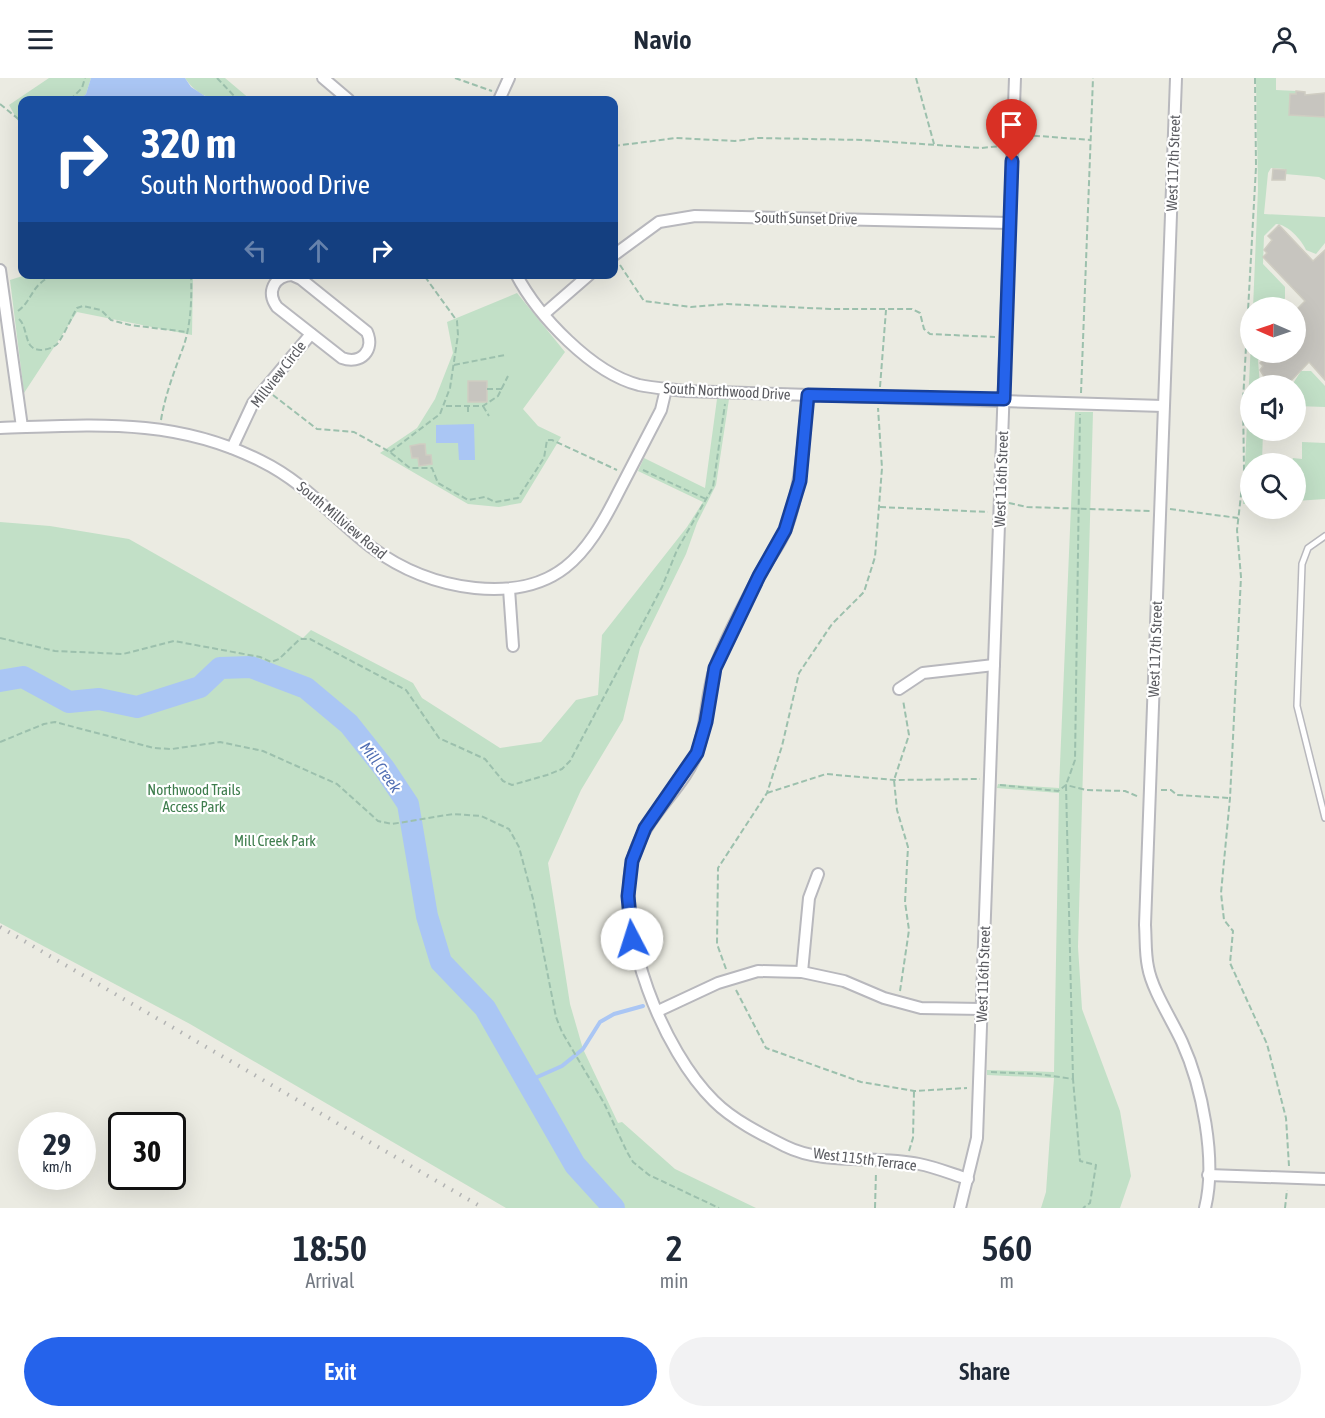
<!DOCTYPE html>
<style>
:root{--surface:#fff;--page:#f2f2f3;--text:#1f2937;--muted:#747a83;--accent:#2563eb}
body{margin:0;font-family:"Asap Condensed",sans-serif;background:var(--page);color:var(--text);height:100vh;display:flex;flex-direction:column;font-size:22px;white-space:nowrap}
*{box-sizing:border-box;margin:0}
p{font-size:20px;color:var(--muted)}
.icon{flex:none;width:33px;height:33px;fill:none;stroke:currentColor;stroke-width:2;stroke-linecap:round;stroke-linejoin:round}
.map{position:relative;height:1130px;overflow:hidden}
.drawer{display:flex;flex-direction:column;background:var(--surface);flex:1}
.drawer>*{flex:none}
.top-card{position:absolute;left:18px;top:18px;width:600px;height:183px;border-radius:12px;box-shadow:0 6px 24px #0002;background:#1a4fa0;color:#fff;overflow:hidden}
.needle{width:39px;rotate:272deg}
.fabs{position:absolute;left:1240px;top:219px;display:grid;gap:12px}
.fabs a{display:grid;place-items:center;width:66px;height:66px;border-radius:50%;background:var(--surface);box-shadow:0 6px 24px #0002;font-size:30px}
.speed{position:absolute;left:18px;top:1034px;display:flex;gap:12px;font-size:30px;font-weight:700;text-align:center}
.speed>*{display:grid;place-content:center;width:78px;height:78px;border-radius:50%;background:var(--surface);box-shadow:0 6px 24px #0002;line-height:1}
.speed small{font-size:15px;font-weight:400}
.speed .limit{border:3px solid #111;border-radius:9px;background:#fff;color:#111}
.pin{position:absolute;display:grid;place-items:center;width:51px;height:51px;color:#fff;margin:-62px -26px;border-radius:50% 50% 50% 0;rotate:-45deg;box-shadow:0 0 6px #0007}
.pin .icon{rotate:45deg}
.me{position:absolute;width:66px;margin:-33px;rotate:355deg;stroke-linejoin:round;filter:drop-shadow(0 0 4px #0008)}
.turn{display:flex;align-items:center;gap:21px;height:126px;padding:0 24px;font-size:27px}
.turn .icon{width:78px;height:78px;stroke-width:2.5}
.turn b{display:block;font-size:42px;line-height:51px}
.lanes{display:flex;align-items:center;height:57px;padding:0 24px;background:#0003;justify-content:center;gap:30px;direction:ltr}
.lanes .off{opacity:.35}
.eta{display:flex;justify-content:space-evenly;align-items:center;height:102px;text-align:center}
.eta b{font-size:36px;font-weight:600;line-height:42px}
.cta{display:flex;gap:12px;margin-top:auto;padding:12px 24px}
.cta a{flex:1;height:69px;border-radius:36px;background:var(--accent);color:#fff;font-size:24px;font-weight:600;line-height:69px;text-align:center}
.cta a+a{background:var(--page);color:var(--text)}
header{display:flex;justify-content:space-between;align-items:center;height:78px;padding:0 24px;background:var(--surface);font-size:27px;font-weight:600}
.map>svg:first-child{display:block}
</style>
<header><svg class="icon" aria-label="menu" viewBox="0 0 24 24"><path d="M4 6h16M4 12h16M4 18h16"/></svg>Navio<svg class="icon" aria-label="person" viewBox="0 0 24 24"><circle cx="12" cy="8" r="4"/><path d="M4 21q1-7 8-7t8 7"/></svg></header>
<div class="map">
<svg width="1325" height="1130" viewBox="0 0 1325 1130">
<rect width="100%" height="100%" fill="#ebebe2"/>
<!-- green -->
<g fill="#c2e0c7">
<polygon points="49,0 91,0 86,16 79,22 22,22 22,50 9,27"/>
<path d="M 185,0 L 225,0 L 251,22 C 223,22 203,26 185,0 Z"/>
<path d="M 1256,0 L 1276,0 L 1276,12 L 1296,13 L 1296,16 L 1290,17 L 1290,37 L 1325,39 L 1325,102 L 1319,99 L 1285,96 L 1285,91 L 1271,90 L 1268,95 L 1264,136 L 1325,139 L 1325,165 L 1316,176 L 1306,172 C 1302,162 1287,146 1276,146 L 1264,158 L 1263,186 L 1285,209 L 1285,220 L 1281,229 L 1253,230 L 1258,111 Z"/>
<polygon points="29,196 193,197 192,257 77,234 24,315 10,202"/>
<polygon points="517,215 565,274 523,331 538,348 561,359 521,425 499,429 468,426 380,375 417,350 435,321 453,275 447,244"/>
<polygon points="1251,264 1251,274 1265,275 1258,282 1260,307 1251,308 1251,352 1263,353 1262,384 1267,385 1268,379 1275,380 1277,383 1276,385 1251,386 1251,426 1243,426"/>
<polygon points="1301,293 1311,293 1325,308 1325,329 1296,328 1296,308 1292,307"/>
<polygon points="717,321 729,321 716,407 697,445 686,476 640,570 623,642 581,712 548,785 570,926 583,971 618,1045 622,1044 675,1091 756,1130 506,1130 190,946 0,845 0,444 50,448 129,461 303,560 311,552 413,605 422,620 500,670 541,664 576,622 598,617 602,557 687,449 703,424 638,393 644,380 705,410"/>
<polygon points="1075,334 1093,334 1078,869 1082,931 1120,1033 1131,1098 1120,1130 1041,1130 1046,1114 1054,1000 987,997 987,992 1054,994 1059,715 997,710 998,706 1059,710"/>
<polygon points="1302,364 1325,365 1325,421 1296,423 1296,397 1300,396 1301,390 1291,384 1293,380 1302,381"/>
</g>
<!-- water -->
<g fill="#aac6f4">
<polygon points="91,0 185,0 191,9 211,22 79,22 86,16"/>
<polygon points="474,346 475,382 459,382 458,365 436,365 436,347"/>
</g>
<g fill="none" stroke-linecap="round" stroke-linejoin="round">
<!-- stream -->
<polyline stroke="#aac6f4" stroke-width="4" points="526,1004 562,988 583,971 600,944 614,936 643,928"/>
<!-- river -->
<polyline stroke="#aac6f4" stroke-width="22" points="0,603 23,599 69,624 99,621 137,629 200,609 220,590 251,589 306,610 349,646 384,690 408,726 427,838 441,884 485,930 575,1087 614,1130"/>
</g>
<!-- building -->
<g fill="#c7c5bf" stroke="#cfcdc2" stroke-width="1.5">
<polygon points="1296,13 1305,14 1305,17 1325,15 1325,39 1289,37 1290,16 1296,16"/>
<polygon points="1273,91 1286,92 1285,102 1272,102"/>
<polygon points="1279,147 1313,183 1325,172 1325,302 1309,284 1286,308 1262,306 1266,302 1260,292 1263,288 1260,285 1271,274 1296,274 1296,251 1304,243 1296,232 1305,223 1263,179 1267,175 1264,172 1272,162 1268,158"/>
<rect x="468" y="303" width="19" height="21"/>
<polygon points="420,366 425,366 426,377 431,377 432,386 419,388 418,380 412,380 410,368"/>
</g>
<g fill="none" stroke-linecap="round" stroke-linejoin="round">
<defs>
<polyline id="service" points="1325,458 1308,470 1302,486 1297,628 1325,740"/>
<g id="minor">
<polyline points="323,0 349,22"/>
<path d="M 1176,0 L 1145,847 C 1146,861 1145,875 1148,889 C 1152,912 1172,942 1182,964 C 1202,1008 1217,1082 1205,1130"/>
<polyline points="499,22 509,0"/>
<polyline points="614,177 659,144 695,138 1010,145"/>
<polyline points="0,192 22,349"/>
<path d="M 516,196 C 538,238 592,295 639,307 C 653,310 670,311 685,313 L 1163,328"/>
<path d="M 292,197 L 301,201 L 367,254 C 375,272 361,287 342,280 L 277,229 C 266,214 274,198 292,197 Z"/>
<polyline points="544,236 590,196"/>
<path d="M 808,317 C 803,362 802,408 786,451 C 780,467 768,481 760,496 C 746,523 724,562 715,590 C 706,617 707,645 698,672 C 684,712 642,739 632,784 C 616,855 663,973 714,1023 C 733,1042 761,1056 785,1068 C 825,1088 875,1077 919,1086 C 935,1089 952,1096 968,1101"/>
<path d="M 0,350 C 93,347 175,339 261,383 C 306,405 333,440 371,469 C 402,492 437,506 475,510 C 557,518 586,479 619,413 C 633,386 647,359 661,332 L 666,311"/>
<polyline points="232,370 253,325 311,256"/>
<polyline points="509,511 513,568"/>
<polyline points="899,611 923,595 994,587"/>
<polyline points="802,894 809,820 818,796"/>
<polyline points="658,933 718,905 758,893 802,894 844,903 884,920 921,930 982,931"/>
<polyline points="1208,1097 1325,1101"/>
<polyline points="960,1130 977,1060 1015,0"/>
</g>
</defs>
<!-- service casing -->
<use href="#service" stroke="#b8b8bd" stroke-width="8"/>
<!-- minor casing -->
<use href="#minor" stroke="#b8b8bd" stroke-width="14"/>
<!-- path -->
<g stroke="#9cc0ad" stroke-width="2" stroke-dasharray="6 3" stroke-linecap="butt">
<polyline points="217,0 238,22"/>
<polyline points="455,0 492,13"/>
<polyline points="916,0 934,66"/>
<polyline points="1255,0 1256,89 1243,323 1244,391 1237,452 1241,499 1230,720 1221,815 1224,842 1233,853 1230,885 1267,966 1286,1040 1289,1088"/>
<polyline points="512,19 520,22"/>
<polyline points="70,22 82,10 85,0"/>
<polyline points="0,26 22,44"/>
<polyline points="1025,57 1091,62"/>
<polyline points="614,68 676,60 735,63 758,60 863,62 981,70 1001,68"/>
<polyline points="620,187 644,223 691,229 727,226 830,231 912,231 920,235 924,251 930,256 995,259"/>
<path d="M 18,233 C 34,221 30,206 56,196"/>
<path d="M 19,241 C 26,248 25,259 30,267 C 36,275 49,272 56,267 C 62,262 72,238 77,230 L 83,228 L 101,232 L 111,242 L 130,247 L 187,254"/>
<polyline points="454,287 505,277"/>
<polyline points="880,309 886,232"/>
<polyline points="487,311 502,311"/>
<polyline points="1081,315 1093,0"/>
<polyline points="273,317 317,351 354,354 390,374 410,390 432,390 438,405 468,422 485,419 495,424 518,420 544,380 547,362 552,362 617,392"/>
<polyline points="446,328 483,328 498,318 508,298"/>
<polyline points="468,328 468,336"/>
<polyline points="483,328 489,338"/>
<path d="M 161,342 C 165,318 173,297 181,275 C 191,251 192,222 191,196"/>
<polyline points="390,374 440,336 450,310 458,257 457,243 423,196"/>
<polyline points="643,392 708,422"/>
<polyline points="1009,425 1027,429 1150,433"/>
<polyline points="880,429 988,434"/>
<polyline points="1170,431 1238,440"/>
<polyline points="0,560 55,573 123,576 174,563 260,579 271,584 279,581 300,561 310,561 406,612 439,660 485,681 503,703 512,707 547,697 562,691 570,683 662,509 677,472 713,409 725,326"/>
<polyline points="0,664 44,646 55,644 154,670 172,671 220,664 263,673 337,706 378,743 392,746 453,736 481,738 509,751 519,769 533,821 556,939 562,954 604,1025 627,1074 633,1084 649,1097 719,1130"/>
<polyline points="1000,707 1058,713 1066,707 1086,712 1125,713 1139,719"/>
<polyline points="1161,712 1171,712 1177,717 1229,720"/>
<polyline points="767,715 826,696 894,702 980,701"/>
<polyline points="726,891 717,866 718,790 767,715 782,668 799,595 832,546 864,514 875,479 882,390 878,330"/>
<polyline points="736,912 766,970 861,1004 914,1013 967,1010"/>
<polyline points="900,913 909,852 905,824 908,769 897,732 894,702 909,657 903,622"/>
<polyline points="991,994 1038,996 1073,1001 1080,1083 1096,1087 1090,1125 1083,1130"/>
<polyline points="1073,1001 1066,707 1075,682 1080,336"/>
<polyline points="909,1073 913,1060 914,1013"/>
<polyline points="875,1130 876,1094"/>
<polyline points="1285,1130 1287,1112"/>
</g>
<!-- service -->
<use href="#service" stroke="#fff" stroke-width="5"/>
<!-- minor -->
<use href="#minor" stroke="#fff" stroke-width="10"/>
<!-- rail -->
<polyline stroke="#b2b3b3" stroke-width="4" stroke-dasharray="1.5 8" stroke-linecap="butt" points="0,849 483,1130"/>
</g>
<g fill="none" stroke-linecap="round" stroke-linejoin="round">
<defs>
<polyline id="route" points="632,861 628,818 632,783 645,750 697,675 706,644 715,590 759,498 785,452 800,403 808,317 1004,321 1012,83"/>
</defs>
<!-- route casing -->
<use href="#route" stroke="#184099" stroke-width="15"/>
<!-- route -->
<use href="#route" stroke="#2563eb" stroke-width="10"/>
</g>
<g text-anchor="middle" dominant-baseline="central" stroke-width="4.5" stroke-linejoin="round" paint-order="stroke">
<!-- street labels -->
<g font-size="15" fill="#5b5c61" stroke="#fff">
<text transform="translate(1173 85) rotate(-88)">West 117th Street</text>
<text transform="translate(806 140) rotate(1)">South Sunset Drive</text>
<text transform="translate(278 296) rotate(-52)">Millview Circle</text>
<text transform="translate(727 313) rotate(3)">South Northwood Drive</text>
<text transform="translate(1001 401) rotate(-88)">West 116th Street</text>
<text transform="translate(342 442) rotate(40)">South Millview Road</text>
<text transform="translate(1155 571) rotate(-88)">West 117th Street</text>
<text transform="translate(983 896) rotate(-88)">West 116th Street</text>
<text transform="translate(865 1081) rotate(7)">West 115th Terrace</text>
</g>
<!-- park labels -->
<g font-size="15" fill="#3e7d4d" stroke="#fff">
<text x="194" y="711">Northwood Trails<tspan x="194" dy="17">Access Park</tspan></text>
<text x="275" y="762">Mill Creek Park</text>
</g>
<!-- water labels -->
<g font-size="16" font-style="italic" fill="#506eb3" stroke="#fff">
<text transform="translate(381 689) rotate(54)">Mill Creek</text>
</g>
</g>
</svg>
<div class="fabs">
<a><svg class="needle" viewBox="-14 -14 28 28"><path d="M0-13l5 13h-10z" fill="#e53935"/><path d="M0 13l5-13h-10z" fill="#747a83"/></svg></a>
<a><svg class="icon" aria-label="sound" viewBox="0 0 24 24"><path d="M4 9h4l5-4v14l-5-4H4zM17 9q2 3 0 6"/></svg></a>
<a><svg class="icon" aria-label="search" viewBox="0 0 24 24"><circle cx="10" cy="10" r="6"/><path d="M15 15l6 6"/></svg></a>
</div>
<div class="speed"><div>29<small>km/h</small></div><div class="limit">30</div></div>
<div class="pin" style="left:1012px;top:83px;background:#d93025"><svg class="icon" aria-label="arrive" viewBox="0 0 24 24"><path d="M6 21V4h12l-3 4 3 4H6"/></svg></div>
<svg class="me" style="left:632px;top:861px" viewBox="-20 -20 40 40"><circle r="19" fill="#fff"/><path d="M0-13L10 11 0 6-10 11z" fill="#2563eb"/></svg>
<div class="top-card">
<div class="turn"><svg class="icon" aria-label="right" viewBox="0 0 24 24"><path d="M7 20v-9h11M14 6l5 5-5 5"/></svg><div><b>320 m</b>South Northwood Drive</div></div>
<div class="lanes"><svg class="icon off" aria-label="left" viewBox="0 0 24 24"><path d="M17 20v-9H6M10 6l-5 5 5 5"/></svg><svg class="icon off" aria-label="ahead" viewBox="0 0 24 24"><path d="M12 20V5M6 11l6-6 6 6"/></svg><svg class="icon" aria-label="right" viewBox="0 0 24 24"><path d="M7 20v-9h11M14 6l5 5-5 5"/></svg></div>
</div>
</div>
<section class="drawer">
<div class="eta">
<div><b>18:50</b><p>Arrival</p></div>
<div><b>2</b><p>min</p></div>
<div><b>560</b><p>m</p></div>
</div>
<div class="cta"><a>Exit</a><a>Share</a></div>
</section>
